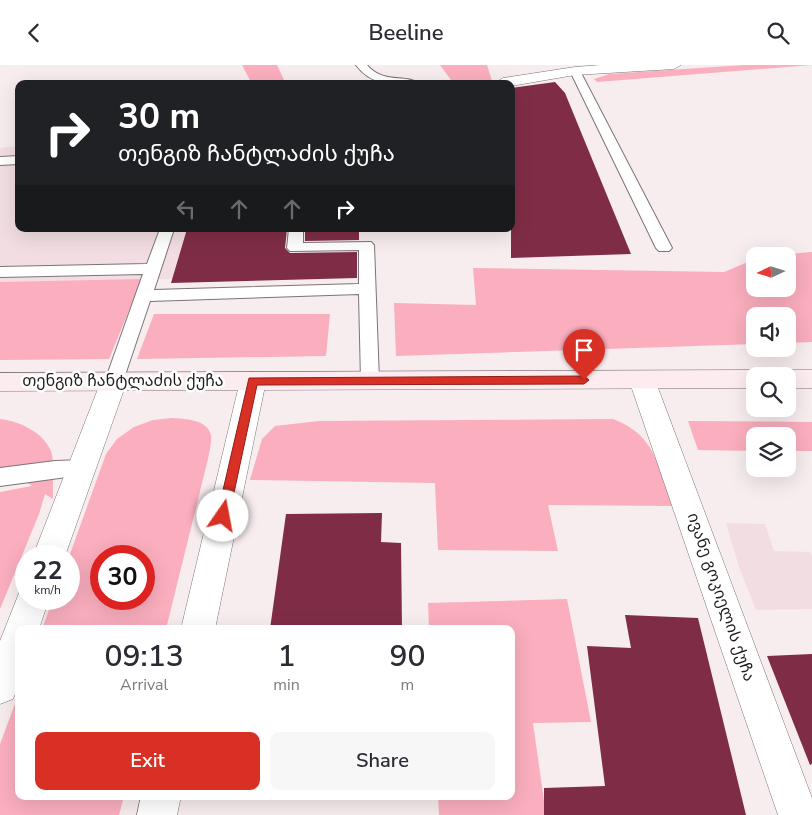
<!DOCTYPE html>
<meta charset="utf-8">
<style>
:root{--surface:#fff;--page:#f7f7f7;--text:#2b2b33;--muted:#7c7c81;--accent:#d93025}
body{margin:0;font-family:"Nunito Sans","Noto Sans Georgian",sans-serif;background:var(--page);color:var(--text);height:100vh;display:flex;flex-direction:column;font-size:19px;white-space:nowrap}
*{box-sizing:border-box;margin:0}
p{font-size:16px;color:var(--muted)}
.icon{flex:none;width:28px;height:28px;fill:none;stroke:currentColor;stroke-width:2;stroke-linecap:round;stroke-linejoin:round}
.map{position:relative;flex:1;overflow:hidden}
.panel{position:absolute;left:15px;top:560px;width:500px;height:175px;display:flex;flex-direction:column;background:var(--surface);border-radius:10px;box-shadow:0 5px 20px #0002}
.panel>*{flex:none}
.top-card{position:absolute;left:15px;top:15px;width:500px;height:152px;border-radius:10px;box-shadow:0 5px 20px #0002;background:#202124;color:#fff;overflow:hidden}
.needle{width:32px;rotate:266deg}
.controls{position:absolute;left:746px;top:182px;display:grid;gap:10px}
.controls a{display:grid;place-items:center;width:50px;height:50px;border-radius:10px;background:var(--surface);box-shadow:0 5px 20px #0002;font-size:25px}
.speed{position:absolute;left:15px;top:480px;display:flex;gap:10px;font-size:25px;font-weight:700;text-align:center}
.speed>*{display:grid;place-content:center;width:65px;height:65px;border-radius:50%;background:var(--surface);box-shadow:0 5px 20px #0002;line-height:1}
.speed small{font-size:12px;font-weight:400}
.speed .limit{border:8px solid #d22;background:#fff;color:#111}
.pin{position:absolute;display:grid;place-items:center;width:42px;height:42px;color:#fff;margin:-51px -21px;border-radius:50% 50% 50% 0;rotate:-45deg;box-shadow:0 0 5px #0007}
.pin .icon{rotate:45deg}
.me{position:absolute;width:55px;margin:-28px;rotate:12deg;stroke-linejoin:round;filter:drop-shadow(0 0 4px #0008)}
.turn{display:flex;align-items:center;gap:18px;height:105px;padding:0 20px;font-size:22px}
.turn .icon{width:65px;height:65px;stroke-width:2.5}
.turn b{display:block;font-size:35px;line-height:42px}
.lanes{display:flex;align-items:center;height:48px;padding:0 20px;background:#0003;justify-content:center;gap:25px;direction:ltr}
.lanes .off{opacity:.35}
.eta{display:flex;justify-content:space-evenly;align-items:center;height:85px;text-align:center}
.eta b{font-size:30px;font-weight:600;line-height:35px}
.primary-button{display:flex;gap:10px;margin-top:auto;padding:10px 20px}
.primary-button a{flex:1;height:58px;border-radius:10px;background:var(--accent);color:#fff;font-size:20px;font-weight:600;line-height:58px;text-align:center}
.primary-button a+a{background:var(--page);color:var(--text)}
header{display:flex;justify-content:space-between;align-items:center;height:65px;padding:0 20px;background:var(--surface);font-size:22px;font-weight:600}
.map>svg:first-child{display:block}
</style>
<header><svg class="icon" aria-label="back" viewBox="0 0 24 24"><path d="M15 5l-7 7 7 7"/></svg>Beeline<svg class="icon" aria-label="search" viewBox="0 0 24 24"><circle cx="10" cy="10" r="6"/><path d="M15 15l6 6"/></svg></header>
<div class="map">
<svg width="812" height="750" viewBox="0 0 812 750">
<rect width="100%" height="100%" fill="#f7ecee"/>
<!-- built -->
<g fill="#f2dee2">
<polygon points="19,81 19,164 187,164 172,214 0,217 0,83"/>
<polygon points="726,458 765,459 774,486 809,487 812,490 812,544 756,545 739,502"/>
</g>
<!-- green -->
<g fill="#faaebe" fill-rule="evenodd">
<polygon points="242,0 277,0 286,19 252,19"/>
<polygon points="440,0 487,0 493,19 454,19"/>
<polygon points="744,0 812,0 597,17 594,14 609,9"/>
<polygon points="812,187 812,277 788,278 788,251 755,251 755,279 396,291 394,238 476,240 473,203 724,207 755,194 755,224 788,224 788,191 761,191"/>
<polygon points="142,214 109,294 0,295 0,217"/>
<polygon points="154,249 330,249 326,291 137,294"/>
<path d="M 172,353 C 185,354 207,354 211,370 C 212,377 209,388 208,394 L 166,564 L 42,564 L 53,534 L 69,534 L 69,492 L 106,389 L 117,374 L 134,362 L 153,355 ZM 144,491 L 144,534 L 101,534 L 101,491 Z"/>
<path d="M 0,354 C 19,356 43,367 51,386 C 55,399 52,420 53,434 L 45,429 L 39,449 L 0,544 L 0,427 L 32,421 L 26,417 L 0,418 Z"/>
<path d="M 613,354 C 656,370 658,402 673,441 L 548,440 L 558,486 L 438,485 L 435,418 L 250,415 L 262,374 L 275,361 L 319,356 Z"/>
<polygon points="688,356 812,357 812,386 788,386 788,371 755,371 755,386 698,385"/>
<polygon points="567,534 591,657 533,658 546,750 439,750 438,731 511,731 511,564 429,564 428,538"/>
<polygon points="19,628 19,731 124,731 119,750 0,750 0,679"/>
</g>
<!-- building -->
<g fill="#7f2d46">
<polygon points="555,17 565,28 631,189 511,193 511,23"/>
<polygon points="187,164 287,164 285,183 290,188 357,187 357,213 171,218"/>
<polygon points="305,164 359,164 359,175 305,176"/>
<polygon points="382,448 381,477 401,478 402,564 270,564 286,449"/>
<polygon points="625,550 698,553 746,750 544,750 544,723 605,721 587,581 631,583"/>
<polygon points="812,589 812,699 810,700 767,591"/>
</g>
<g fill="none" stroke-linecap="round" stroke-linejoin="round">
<defs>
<g id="lane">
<path d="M 356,0 L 367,0 C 384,20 406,8 419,19 C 395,19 372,22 356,0 Z"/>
<polygon points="575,3 580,6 672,183 669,186 659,186 656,183 570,6"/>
<polygon points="19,91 19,99 0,100 0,92"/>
<polygon points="160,164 174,164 154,225 359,219 359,185 290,186 287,183 289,164 303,164 303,178 371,177 374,180 379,316 377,321 370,323 363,321 361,316 359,229 150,236 123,316 121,321 114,323 107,321 105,316 143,209 0,212 0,202 147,199"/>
<polygon points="82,395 89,397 92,403 89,409 0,421 0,403 55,396"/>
</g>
<g id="street">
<polygon points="601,0 681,0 674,4 575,10 511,21 511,19 495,18 503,13 575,2"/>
<polygon points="642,306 651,308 655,315 812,733 812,750 778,750 629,315 633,308"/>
<polygon points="114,307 123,309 127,316 65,491 33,491 101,316 105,309"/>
<polygon points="253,307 262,309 266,316 215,564 181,564 240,316 244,309"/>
<polygon points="26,521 26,534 49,534 39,564 19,564 19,619 13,634 0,639 0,576 21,523"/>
<polygon points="141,731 181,731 177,750 137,750"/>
</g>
<g id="secondary">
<polygon points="755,305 764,307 766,311 755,311 755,323 0,326 0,308"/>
<polygon points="788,305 812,305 812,323 788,323 788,311 777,311 779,307"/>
</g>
</defs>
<!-- lane casing -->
<use href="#lane" stroke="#7d7375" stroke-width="2"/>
<!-- street casing -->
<use href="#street" stroke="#7d7375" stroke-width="1"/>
<!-- secondary casing -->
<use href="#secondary" stroke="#7d7375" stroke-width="1"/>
<!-- lane -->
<use href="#lane" fill="#fff" fill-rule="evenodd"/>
<!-- street -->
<use href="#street" fill="#fff" fill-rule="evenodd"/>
<!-- secondary -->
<use href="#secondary" fill="#fdecef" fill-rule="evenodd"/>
</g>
<!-- route -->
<polygon fill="#d93025" stroke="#8d1f18" points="584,311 589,315 584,319 257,320 229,451 223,457 217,451 249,313"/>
<g text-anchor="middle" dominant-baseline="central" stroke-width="5" stroke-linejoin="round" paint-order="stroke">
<!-- street labels -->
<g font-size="16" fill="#211d1e" stroke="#fff">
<text x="123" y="316">თენგიზ ჩანტლაძის ქუჩა</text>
<text transform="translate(721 532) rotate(71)">ივანე გოკიელის ქუჩა</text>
</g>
</g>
</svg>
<div class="controls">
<a><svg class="needle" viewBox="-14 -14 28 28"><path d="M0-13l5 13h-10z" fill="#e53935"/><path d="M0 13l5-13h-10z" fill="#7c7c81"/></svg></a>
<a><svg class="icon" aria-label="sound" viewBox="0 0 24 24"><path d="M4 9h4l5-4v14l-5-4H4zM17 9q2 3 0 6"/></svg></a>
<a><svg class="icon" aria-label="search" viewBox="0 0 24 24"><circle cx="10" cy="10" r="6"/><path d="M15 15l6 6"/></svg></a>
<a><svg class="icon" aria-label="layers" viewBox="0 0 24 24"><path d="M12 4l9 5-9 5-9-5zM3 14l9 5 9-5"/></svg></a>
</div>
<div class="speed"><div>22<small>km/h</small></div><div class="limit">30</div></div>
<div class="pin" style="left:584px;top:315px;background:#d93025"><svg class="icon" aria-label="arrive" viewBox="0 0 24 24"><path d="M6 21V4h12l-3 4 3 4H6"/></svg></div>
<svg class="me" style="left:223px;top:451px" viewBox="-20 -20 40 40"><circle r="19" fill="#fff"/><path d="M0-13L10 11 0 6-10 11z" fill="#d93025"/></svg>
<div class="top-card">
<div class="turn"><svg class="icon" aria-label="right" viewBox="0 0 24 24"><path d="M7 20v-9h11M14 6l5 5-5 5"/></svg><div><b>30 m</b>თენგიზ ჩანტლაძის ქუჩა</div></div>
<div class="lanes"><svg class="icon off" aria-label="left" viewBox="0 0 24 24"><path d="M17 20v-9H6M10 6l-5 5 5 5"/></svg><svg class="icon off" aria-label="ahead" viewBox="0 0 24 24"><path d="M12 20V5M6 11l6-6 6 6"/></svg><svg class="icon off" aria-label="ahead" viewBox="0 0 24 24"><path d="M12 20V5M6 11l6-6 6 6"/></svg><svg class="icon" aria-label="right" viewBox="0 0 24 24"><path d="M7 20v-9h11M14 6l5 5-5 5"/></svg></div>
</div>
<section class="panel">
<div class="eta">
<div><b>09:13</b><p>Arrival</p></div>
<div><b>1</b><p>min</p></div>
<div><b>90</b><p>m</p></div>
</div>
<div class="primary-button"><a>Exit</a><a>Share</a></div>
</section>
</div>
